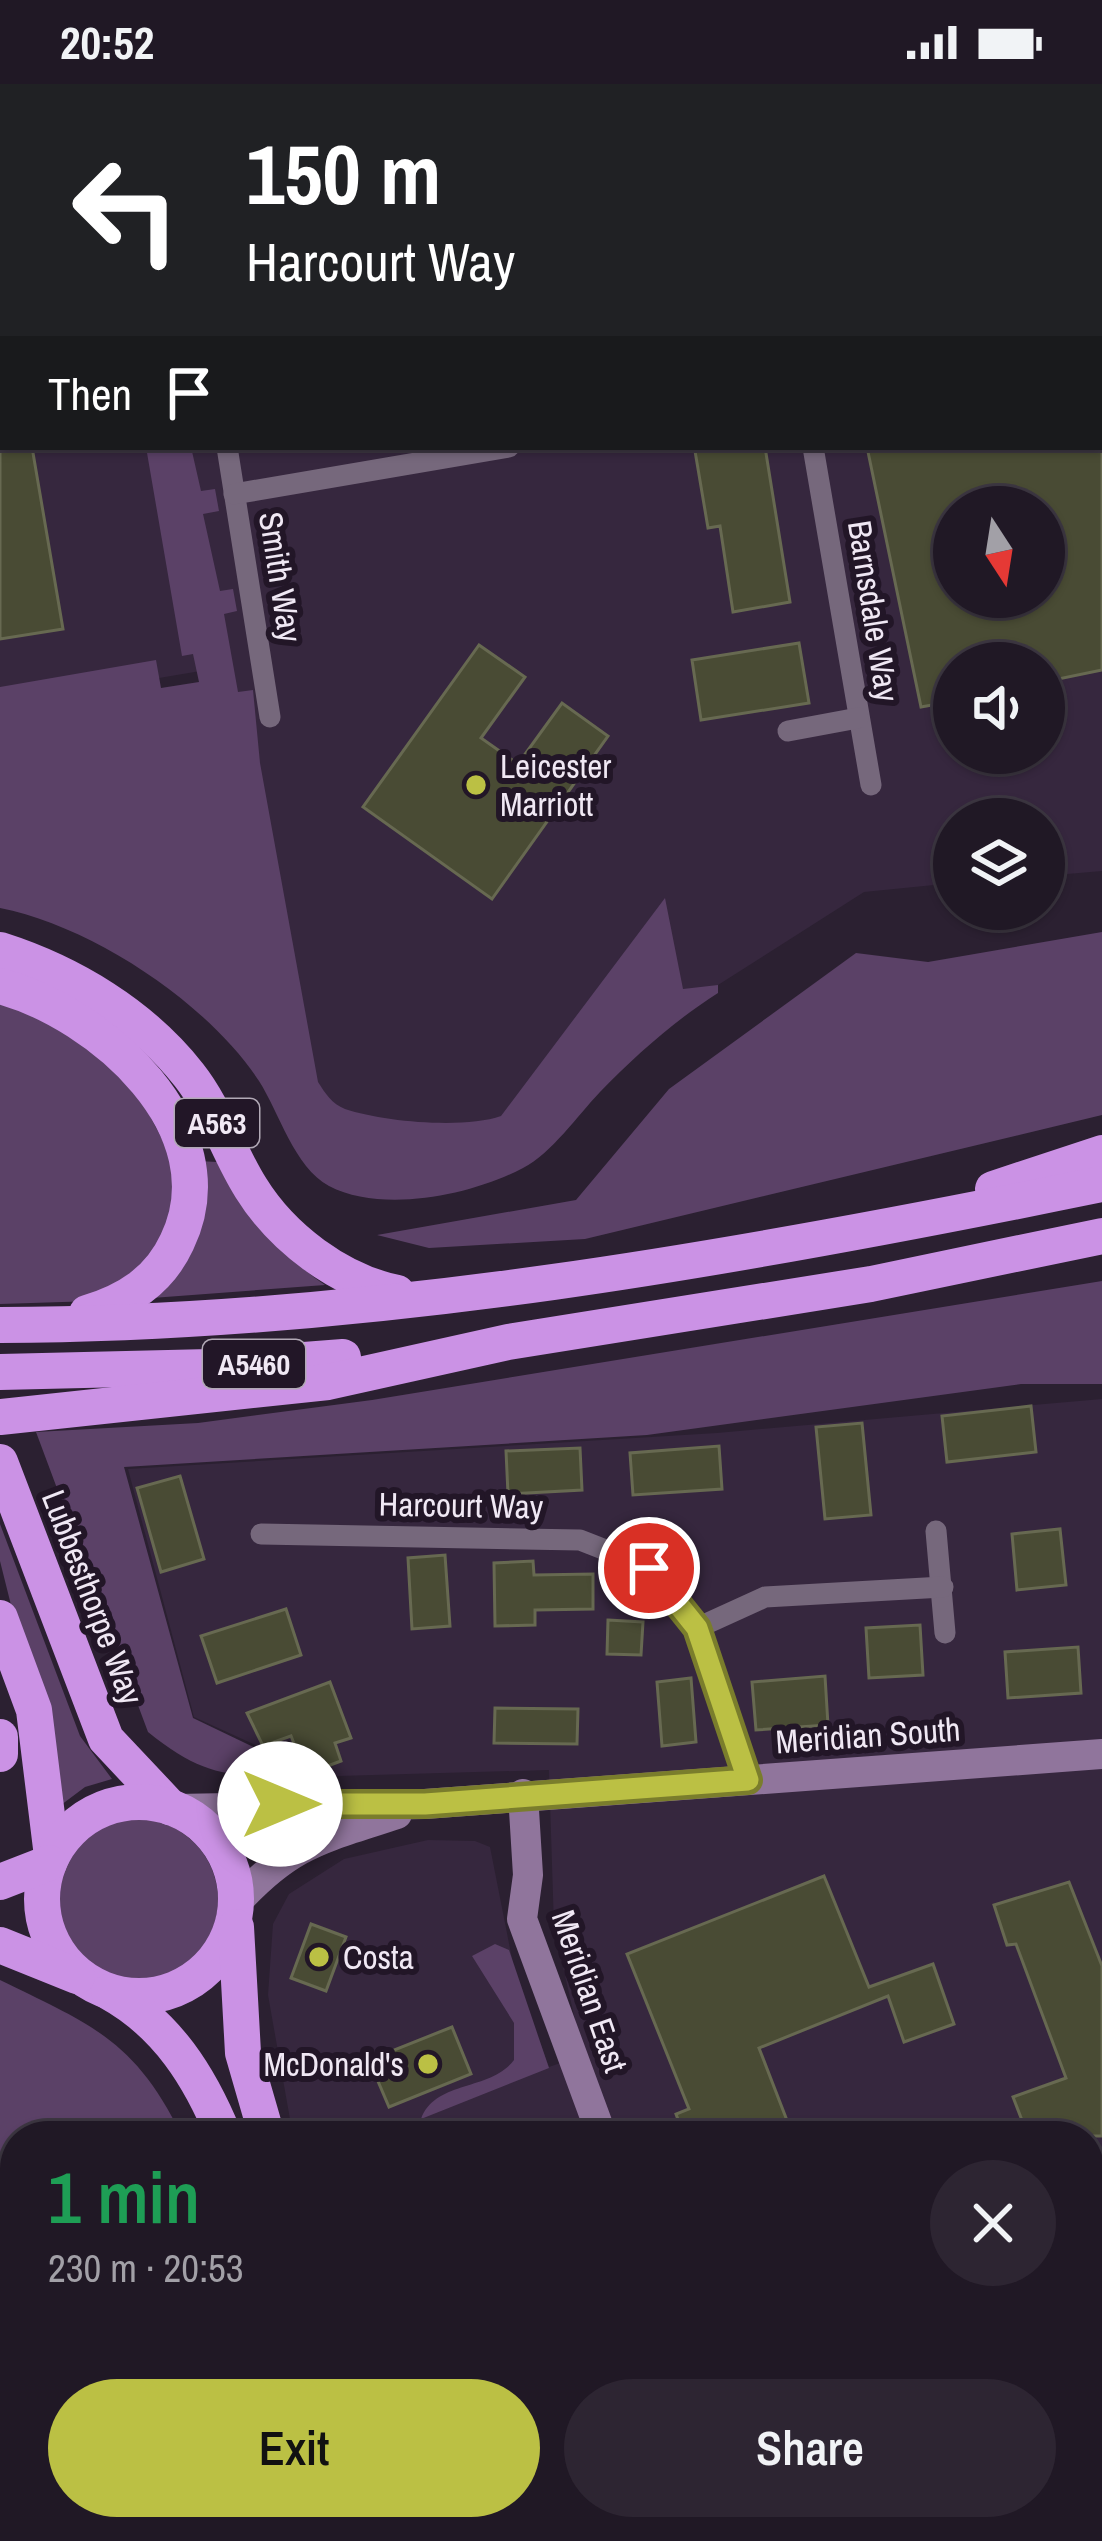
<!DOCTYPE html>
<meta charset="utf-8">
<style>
:root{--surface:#201825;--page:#2d2532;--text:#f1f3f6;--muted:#a2a0a7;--line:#3d3742;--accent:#bbc044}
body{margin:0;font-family:"Archivo Narrow",sans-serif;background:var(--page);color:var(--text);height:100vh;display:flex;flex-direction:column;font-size:45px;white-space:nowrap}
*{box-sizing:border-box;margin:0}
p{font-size:39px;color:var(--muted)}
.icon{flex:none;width:66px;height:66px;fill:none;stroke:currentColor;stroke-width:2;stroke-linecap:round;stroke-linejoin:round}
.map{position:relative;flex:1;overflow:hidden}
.sheet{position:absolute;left:0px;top:2037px;width:1104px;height:420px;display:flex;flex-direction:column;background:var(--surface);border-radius:48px 48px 0 0;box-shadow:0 3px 9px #0004,0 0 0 3px var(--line)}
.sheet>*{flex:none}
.hud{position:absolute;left:0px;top:0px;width:1104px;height:366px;box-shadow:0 3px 9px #0004,0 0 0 3px var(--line);background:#202124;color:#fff;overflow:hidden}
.needle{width:78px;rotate:168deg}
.tools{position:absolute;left:933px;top:402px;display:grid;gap:24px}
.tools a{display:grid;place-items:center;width:132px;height:132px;border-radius:50%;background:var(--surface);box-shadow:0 3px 9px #0004,0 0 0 3px var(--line);font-size:60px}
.pin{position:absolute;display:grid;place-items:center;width:102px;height:102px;color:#fff;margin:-51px;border:6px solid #fff;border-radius:50%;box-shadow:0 3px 12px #0007}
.me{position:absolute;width:132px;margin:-66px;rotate:90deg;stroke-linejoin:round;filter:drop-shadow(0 0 9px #0008)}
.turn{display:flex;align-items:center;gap:42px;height:252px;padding:0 48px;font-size:54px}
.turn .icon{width:156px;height:156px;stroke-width:2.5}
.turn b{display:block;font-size:84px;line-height:102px}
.then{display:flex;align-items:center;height:114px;padding:0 48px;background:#0003;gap:24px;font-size:45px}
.round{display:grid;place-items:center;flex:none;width:126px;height:126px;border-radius:63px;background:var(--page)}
.summary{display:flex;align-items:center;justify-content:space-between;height:204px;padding:0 48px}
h1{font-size:72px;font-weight:600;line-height:90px;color:#1e9e55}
.button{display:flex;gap:24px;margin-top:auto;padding:24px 48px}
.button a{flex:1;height:138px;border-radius:72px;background:var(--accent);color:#111;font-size:48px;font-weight:600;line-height:138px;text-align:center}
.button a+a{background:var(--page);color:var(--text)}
.status{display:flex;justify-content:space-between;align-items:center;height:84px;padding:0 60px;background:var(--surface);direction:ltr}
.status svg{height:33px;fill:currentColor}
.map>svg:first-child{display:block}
</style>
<div class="status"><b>20:52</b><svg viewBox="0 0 49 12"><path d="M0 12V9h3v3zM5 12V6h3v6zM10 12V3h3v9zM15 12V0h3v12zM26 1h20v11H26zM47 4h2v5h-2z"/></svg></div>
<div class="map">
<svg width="1102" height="2457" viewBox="0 0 1102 2457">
<rect width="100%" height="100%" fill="#2b2031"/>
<!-- built -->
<g fill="#36273e" fill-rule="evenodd">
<path d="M 0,0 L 1102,0 L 1102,787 L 1044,792 L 1044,735 L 954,735 L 954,799 L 864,808 L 696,915 L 512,1054 L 323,1029 L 218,584 L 0,621 ZM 3,3 L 1101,3 L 1101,363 L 3,363 ZM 954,423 L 1044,423 L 1044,513 L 954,513 ZM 954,579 L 1044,579 L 1044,669 L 954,669 Z"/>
<polygon points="1102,1315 1102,2457 459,2457 453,2442 1089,2442 1089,2052 293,2052 268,1911 273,1840 289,1810 344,1775 428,1756 475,1757 490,1763 516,1895 549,1983 583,1971 554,1843 549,1686 304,1693 289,1656 264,1665 194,1633 128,1385 717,1349"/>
</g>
<!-- green -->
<g fill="#5b4167">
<path d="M 146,363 L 191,363 L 201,407 L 215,405 L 219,427 L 203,430 L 220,507 L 233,505 L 237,527 L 224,530 L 238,608 L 253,606 L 260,679 L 318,998 C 325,1009 332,1020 345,1025 C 384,1038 464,1045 501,1032 L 665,814 L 683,905 L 718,901 L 718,909 C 674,937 636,971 600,1008 C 577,1032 552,1069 523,1084 C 472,1111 383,1130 329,1102 C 294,1083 279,1028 259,997 C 208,919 92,842 0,824 L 0,603 L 156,576 L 161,604 L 199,598 L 193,570 L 182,572 Z"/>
<polygon points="1102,848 1102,1031 585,1155 429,1164 377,1151 576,1116 669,1005 856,869 928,878"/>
<polygon points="0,913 28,921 127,989 180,1089 162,1164 94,1217 0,1220"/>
<path d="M 198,1077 L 217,1078 C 249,1126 276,1168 325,1201 L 152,1214 Z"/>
<path d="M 1102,1197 L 1102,1300 L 1021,1300 L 647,1351 L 124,1383 L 193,1634 L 264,1668 L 288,1659 L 301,1693 C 230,1692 205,1694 148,1648 L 36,1348 L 198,1339 L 372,1316 Z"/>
<polygon points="0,1440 80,1652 112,1695 85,1703 61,1721 0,1477"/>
<circle cx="137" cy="1816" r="81"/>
<path d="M 495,1860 L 509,1866 L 549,1984 L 421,2035 C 435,1996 491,2007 514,1976 L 514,1939 L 472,1872 Z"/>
<path d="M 0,1896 C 92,1941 135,1956 182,2052 L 15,2052 L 15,2442 L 334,2442 L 339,2457 L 0,2457 Z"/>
</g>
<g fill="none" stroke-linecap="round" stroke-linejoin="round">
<!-- stream -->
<polyline stroke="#a08aab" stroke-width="6" points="23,2457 34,2457"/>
</g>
<!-- building -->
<g fill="#494b34" stroke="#676951" stroke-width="3" fill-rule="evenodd">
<polygon points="0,363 32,363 63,545 0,555"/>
<polygon points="721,363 765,363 790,518 733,528 720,442 708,444 695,367"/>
<path d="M 867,363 L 1102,363 L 1102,586 L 1044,598 L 1044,579 L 954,579 L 954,617 L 921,623 ZM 954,423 L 1044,423 L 1044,513 L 954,513 Z"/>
<polygon points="799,559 809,619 701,636 692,576"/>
<polygon points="479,561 525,593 481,654 518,680 562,619 608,652 492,815 363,723"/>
<polygon points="1031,1322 1036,1368 947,1378 942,1332"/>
<polygon points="862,1339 871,1431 825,1435 816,1343"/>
<polygon points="719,1362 722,1405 633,1411 630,1369"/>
<polygon points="580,1364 582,1406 508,1410 506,1367"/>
<polygon points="180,1392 204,1475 161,1488 137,1404"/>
<polygon points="1060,1445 1066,1501 1017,1506 1012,1450"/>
<polygon points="445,1471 450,1542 412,1545 408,1474"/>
<polygon points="533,1477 534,1491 593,1490 593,1525 535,1526 535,1541 495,1542 494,1479"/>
<polygon points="286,1525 301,1571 217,1599 201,1552"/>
<polygon points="608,1536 643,1538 641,1571 607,1570"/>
<polygon points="920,1541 923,1591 869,1594 866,1544"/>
<polygon points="1078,1563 1081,1609 1008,1614 1005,1568"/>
<polygon points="825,1592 828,1641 756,1646 752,1598"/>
<polygon points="691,1594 696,1658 662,1662 657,1598"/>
<polygon points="330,1598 351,1654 335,1659 341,1677 306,1690 291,1652 263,1662 247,1629"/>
<polygon points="495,1624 578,1625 577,1660 494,1659"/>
<polygon points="824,1792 869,1903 933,1880 954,1940 904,1958 888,1912 759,1964 793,2052 684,2052 676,2030 689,2025 627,1870"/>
<polygon points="1069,1798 1102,1882 1102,2052 1028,2052 1013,2013 1066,1994 1016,1860 1007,1861 994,1821"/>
<polygon points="311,1840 346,1853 326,1907 291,1894"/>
<polygon points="452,1943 471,1990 389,2023 369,1976"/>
</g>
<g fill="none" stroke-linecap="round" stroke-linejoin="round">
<!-- street -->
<g stroke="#76687c" stroke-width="21">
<polyline points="162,0 162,3"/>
<polyline points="470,0 471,3"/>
<polyline points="747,0 748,3"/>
<polyline points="227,363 270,633"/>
<polyline points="813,363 871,701"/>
<polyline points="234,410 509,363"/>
<polyline points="788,647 858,634"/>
<polyline points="936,1447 945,1549"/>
<polyline points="261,1450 580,1456 649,1483 697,1544 748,1696"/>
<polyline points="697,1544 765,1513 943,1503"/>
</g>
<!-- secondary -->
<g stroke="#90759c" stroke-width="30">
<polyline points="523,1710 528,1791 522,1835 602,2052"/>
<polyline points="176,1725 425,1720 1102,1670"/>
<path d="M 236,1819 C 292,1758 322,1755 397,1730"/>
<polyline points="758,2442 764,2457"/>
</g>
<!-- highway -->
<g stroke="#cb92e5" stroke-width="36">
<path d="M 0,866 C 72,889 142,931 189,991 C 216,1025 228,1068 251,1104 C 282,1154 339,1197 397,1209"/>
<path d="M 0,902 C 100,929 232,1044 177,1158 C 159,1197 127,1217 87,1229"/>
<polyline points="993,1105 1102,1069"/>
<path d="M 0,1241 C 370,1240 740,1174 1102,1100"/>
<polyline points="0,1288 210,1283 343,1273"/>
<polyline points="0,1333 328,1298 508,1258 871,1200 1102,1152"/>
<polyline points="0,1378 106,1655 170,1723"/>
<polyline points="0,1534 34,1626 52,1772"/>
<polyline points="0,1653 0,1670"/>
<circle cx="139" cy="1815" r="97"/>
<polyline points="0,1798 49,1779"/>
<polyline points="236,1843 243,1969 267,2052"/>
<polyline points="0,1861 77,1892"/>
<path d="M 109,1908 C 167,1940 200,1993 224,2052"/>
<polyline points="363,2442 368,2457"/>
<polyline points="396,2442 401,2457"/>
</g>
</g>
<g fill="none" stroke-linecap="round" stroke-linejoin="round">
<defs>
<polyline id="route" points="280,1720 425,1720 748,1696 697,1544 649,1484"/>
</defs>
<!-- route casing -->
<use href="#route" stroke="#7a7d2c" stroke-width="30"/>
<!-- route -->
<use href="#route" stroke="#bbc044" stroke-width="21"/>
</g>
<!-- markers -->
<g fill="#bbc044" stroke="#221627" stroke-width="4.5">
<circle cx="476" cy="701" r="12"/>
<circle cx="319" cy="1873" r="12"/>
<circle cx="428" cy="1980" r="12"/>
</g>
<g text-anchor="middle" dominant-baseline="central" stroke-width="12" stroke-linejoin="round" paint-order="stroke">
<!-- shield labels -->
<g fill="#221627" stroke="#b2a9b6" stroke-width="3">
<rect x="175" y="1015" width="84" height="48" rx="9"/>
<rect x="203" y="1256" width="102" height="48" rx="9"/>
</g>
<g font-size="30" font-weight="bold" fill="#f0e8f4">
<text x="217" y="1039">A563</text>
<text x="254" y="1280">A5460</text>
</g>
<!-- street labels -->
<g font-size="33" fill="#f0e8f4" stroke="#221627">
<text transform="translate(281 493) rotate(81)">Smith Way</text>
<text transform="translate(874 527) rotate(81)">Barnsdale Way</text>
<text transform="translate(461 1421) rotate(1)">Harcourt Way</text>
<text transform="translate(93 1513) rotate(69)">Lubbesthorpe Way</text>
<text transform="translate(868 1651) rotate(-4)">Meridian South</text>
<text transform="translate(590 1907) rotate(71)">Meridian East</text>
</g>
<!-- poi labels -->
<g font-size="33" fill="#f0e8f4" stroke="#221627" text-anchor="start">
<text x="500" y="682">Leicester<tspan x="500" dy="38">Marriott</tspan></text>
<text x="343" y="1873">Costa</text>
<text x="404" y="1980" text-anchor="end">McDonald's</text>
</g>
</g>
</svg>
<div class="tools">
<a><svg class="needle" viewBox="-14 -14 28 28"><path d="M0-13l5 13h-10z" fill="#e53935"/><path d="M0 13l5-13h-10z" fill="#a2a0a7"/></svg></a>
<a><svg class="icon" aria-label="sound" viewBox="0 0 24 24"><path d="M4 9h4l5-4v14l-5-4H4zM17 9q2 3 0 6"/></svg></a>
<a><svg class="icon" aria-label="layers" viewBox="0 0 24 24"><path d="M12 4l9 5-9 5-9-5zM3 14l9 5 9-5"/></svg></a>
</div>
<div class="pin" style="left:649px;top:1484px;background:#d93025"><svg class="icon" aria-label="arrive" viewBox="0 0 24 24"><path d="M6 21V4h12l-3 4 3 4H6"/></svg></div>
<svg class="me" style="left:280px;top:1720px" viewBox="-20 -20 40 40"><circle r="19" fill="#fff"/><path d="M0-13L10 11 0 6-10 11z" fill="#bbc044"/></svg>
<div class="hud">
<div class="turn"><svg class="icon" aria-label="left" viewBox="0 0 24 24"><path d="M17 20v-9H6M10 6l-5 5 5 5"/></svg><div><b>150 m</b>Harcourt Way</div></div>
<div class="then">Then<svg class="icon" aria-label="arrive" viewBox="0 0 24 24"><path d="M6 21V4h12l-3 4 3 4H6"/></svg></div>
</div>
<section class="sheet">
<div class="summary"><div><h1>1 min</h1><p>230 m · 20:53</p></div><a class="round"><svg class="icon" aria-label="close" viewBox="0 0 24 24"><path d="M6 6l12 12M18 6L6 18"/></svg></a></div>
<div class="button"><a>Exit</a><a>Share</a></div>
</section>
</div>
